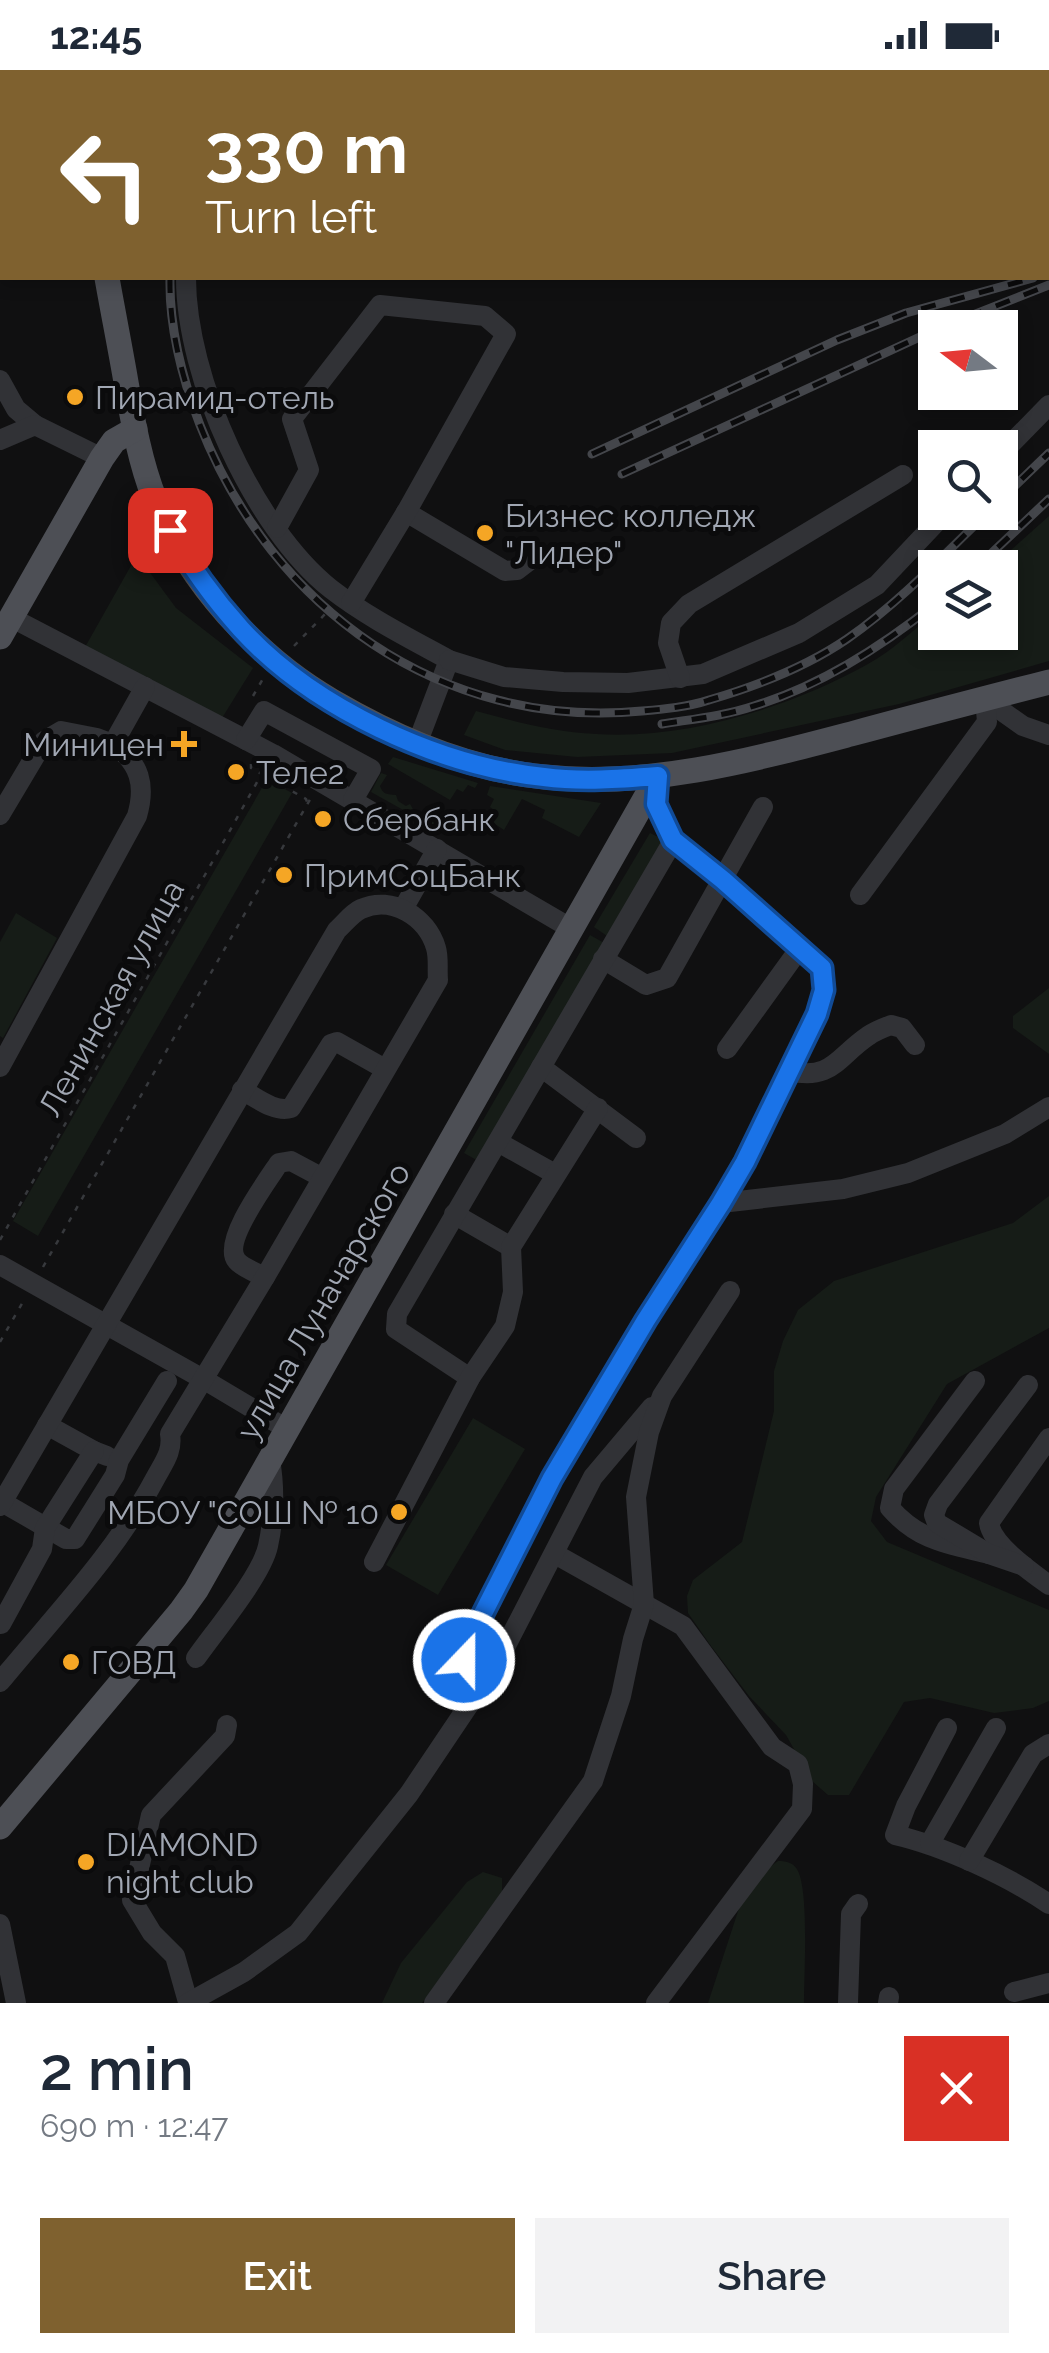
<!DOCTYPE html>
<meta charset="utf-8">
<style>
:root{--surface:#fff;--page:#f2f2f3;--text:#1f2937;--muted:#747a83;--accent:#7f612f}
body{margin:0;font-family:Raleway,sans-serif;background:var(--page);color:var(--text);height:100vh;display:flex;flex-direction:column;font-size:38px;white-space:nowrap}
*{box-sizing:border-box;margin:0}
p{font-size:32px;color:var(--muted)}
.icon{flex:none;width:55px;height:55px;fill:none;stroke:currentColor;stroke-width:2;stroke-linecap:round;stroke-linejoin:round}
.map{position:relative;height:1933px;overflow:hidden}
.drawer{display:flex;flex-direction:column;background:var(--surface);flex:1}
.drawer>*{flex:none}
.banner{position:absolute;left:0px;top:0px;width:1050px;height:210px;box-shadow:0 5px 15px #0003;background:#7f612f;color:#fff;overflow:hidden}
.needle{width:65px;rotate:286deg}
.tools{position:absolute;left:918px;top:240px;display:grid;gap:20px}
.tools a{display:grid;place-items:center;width:100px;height:100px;border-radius:0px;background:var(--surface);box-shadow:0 5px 15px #0003;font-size:50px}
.pin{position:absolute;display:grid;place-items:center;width:85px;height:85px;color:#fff;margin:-42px;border-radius:20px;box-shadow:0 5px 15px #0006}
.me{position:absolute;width:110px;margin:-55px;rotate:22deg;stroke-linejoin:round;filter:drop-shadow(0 0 8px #0008)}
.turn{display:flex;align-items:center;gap:35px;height:210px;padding:0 40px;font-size:45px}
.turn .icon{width:130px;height:130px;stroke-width:2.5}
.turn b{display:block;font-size:70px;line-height:85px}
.round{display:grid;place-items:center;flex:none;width:105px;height:105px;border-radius:0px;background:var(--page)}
.summary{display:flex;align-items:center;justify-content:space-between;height:170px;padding:0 40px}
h1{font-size:60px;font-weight:600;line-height:75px}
.action{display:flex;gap:20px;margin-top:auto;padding:20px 40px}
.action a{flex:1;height:115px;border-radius:0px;background:var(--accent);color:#fff;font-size:40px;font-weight:600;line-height:115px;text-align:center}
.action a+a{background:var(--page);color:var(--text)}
.status{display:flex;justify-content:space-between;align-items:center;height:70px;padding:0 50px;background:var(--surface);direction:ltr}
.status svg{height:28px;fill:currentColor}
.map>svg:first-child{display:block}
</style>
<div class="status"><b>12:45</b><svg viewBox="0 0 49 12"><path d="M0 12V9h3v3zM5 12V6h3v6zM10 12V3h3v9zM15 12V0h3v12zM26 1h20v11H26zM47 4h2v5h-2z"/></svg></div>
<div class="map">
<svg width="1049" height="1933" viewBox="0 0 1049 1933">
<rect width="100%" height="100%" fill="#101011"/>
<!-- green -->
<g fill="#161c17">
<path d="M 1049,446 L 1049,591 L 899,634 L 672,683 L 577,687 L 505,680 L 464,665 L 476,641 C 516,652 555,662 596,664 C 685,670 791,637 868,594 C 892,581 913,560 935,543 L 935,562 L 1000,562 L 1000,498 L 992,497 Z"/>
<polygon points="137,485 176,538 253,598 222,648 84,579"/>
<polygon points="393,687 478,713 475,718 468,715 463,722 457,719 450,730 388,694"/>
<path d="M 381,703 L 387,705 L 380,716 C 383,725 387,724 396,725 L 398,731 L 406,736 L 410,734 L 414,741 L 424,746 L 428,745 L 435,734 L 445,740 L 440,749 L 446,753 L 441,761 L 371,722 Z"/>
<polygon points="267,709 292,723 38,1166 13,1151"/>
<polygon points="490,716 601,733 579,767 542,748 545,740 522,729 504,760 489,750 494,740 490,737 494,729 487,725"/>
<polygon points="650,763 660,768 662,776 610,868 594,857"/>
<polygon points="16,843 57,868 3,968 0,966 0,872"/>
<polygon points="590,865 606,874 480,1092 464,1083"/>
<polygon points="1049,918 1049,984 1013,958 1013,946"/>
<polygon points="1049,1126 1049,1258 947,1314 876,1427 871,1451 887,1472 1049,1540 1049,1631 1033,1638 994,1643 930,1628 904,1632 849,1725 828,1725 812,1711 786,1665 749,1626 711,1576 688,1543 687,1526 693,1510 742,1472 774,1341 774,1301 783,1271 798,1240 834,1211 1013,1153"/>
<polygon points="473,1348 525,1379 438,1525 386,1495"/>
<path d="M 778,1791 C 787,1791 794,1793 798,1801 C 809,1824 804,1904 804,1933 L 708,1933 L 743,1826 L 756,1807 Z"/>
<polygon points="483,1802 502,1808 502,1825 422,1933 382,1933 401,1893 467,1812"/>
</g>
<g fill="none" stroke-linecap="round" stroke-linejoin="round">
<!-- path -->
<g stroke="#37393d" stroke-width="2.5" stroke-dasharray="5 8" stroke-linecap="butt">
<polyline points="294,576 330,539"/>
<polyline points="253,626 264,607"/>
<polyline points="251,694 251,698 306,729 307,732"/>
<polyline points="0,1170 265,698"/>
<polyline points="43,1197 312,726"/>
<polyline points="0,1272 24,1230"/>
</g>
<!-- minor -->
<g stroke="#313236" stroke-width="20">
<polyline points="333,0 335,2"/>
<polyline points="428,0 429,2"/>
<polyline points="234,2 235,0"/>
<polyline points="0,60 2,61"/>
<polyline points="0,147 2,146"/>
<path d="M 186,208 C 186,307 253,457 331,519 C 367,547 409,568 449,590 L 417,674"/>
<polyline points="0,310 16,339 35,355"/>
<polyline points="0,370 35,355 102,388"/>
<polyline points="1000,385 1049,335"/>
<polyline points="406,442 505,501 517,500 534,487"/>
<polyline points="277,458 309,400 292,349 380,235 485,246 506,264 408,439 351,533"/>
<polyline points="12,548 273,684 572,859"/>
<polyline points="449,590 504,607 563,612 628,613 703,604 799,563 877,515 946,442"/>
<polyline points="680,608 668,573 671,553 689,534 903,405"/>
<polyline points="985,629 1023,656 1049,665"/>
<polyline points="246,670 264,641 371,699 353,730"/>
<polyline points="0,745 44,671 61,661 97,668 113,674"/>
<polyline points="860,825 987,652 985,629"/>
<polyline points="403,839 437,779"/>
<polyline points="603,889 646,915 667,908 763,737"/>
<polyline points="727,979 800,878"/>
<path d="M 0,997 L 137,746 C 146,715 140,693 113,674 L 145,617"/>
<polyline points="541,997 636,1068"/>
<path d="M 789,1001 C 832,1011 837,987 868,966 C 875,961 883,958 891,955 L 902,958 L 915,975"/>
<path d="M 242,1020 C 257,1028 275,1043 291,1038 L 331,974 L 337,972 L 385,999"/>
<polyline points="498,1072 555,1104"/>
<polyline points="721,1133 843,1119 908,1103 1005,1064 1049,1037"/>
<polyline points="454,1144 511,1177"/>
<polyline points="0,1195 203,1309 287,1359"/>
<path d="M 265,1207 C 257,1203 243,1198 237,1191 C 221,1173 267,1111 279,1093 L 291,1091 L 321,1107"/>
<polyline points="470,1308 396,1259 397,1244 673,771"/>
<path d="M 975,1311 L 894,1419 L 890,1438 C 919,1471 948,1474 989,1484"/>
<polyline points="47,1355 94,1381 107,1386"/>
<path d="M 1049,1368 L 989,1453 C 992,1475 1031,1502 1049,1515"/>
<polyline points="2,1432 66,1469 75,1469 115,1405 119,1390 167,1311"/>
<path d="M 0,1436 L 337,860 C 344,854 352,843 361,839 C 392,825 427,847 436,878 C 439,888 437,900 438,910 L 265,1207 L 170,1364 C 173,1381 164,1392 156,1407 C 115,1484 55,1545 0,1612"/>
<polyline points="555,1484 683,1556 772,1677 798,1694 803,1714 802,1739 656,1933"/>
<polyline points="374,1492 470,1308 505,1256 513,1222 511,1177 598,1038"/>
<polyline points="1024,1496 989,1484 937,1453 934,1445 938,1434 1028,1315"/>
<polyline points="1,1554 42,1479 45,1458 94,1381"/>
<path d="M 196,1588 C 215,1561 262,1505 268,1476 C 274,1449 275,1417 270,1390"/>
<path d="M 479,1619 C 463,1606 463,1592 467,1573 L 552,1407 L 646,1250 L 721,1133 L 745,1092 L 817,944 L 824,920 L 822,898 L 723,810 L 673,771 L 656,734 L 658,707"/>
<path d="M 947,1658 L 906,1736 L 895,1765 C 943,1776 1008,1806 1049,1834"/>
<polyline points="930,1773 996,1658"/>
<polyline points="969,1791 1033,1684 1049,1674"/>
<polyline points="0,1854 16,1933"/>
<polyline points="1014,1922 1049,1913"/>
<polyline points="188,1932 175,1886 152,1863 132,1830 151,1745 225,1666 227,1655"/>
<polyline points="188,1933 244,1902 298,1863 409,1724 497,1593 593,1407 652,1337"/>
<polyline points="434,1933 593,1711 621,1626 633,1569 644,1534 636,1427 649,1362 662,1326 730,1221"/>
<polyline points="848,1933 851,1844 858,1834"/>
<polyline points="888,1933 889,1927"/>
</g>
<!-- major -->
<g stroke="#4d4f55" stroke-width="25">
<polyline points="127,2 127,0"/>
<path d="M 107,208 C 113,242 120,277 126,312 C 133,352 140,392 155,430 C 189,512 256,587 332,631 C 397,669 469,700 545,707 C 648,718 752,690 851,664 C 917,646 983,629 1049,612"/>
<polyline points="0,567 102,388 114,371 135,359"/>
<polyline points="0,1757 181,1541 196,1520 658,706"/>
</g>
<defs>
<g id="rail">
<polyline points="209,2 211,0"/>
<path d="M 170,208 C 169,258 182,308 200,355 C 272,539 441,660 642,641 C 665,639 688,637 709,630 C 757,616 806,597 847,569 C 899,533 943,486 988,442"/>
<polyline points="940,258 1049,215"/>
<polyline points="592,384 837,270 906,243 1033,208"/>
<polyline points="622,404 935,260"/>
<polyline points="1000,430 1049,383"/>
<polyline points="976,498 1049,429"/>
<path d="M 662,654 C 693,649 724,646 754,636 C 820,616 881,577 935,534"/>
</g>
</defs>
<!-- rail casing -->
<use href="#rail" stroke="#44464b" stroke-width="9"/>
<!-- rail -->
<use href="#rail" stroke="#0b0b0c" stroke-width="5" stroke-dasharray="15" stroke-linecap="butt"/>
</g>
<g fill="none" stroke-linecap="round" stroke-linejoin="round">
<defs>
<path id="route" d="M 170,460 C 190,496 214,529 241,559 C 313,638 438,696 544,707 C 582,712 620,709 658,706 L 656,734 L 673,770 L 723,810 L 822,898 L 824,920 L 817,944 L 745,1092 L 721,1133 L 646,1250 L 552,1408 L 468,1573 L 464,1590"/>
</defs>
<!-- route casing -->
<use href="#route" stroke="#114b97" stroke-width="25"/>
<!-- route -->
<use href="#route" stroke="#1a73e8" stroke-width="18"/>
</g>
<!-- markers -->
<g fill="#f5a625" stroke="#0b0b0c" stroke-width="4">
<circle cx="75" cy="327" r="10"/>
<circle cx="485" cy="463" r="10"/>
<path d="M179 659h10v10h10v10h-10v10h-10v-10h-10v-10h10z"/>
<circle cx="236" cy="702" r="10"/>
<circle cx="323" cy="749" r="10"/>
<circle cx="284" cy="805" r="10"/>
<circle cx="399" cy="1442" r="10"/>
<circle cx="71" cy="1592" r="10"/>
<circle cx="86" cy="1792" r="10"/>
</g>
<g text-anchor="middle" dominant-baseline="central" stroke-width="10" stroke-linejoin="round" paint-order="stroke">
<!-- poi labels -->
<g font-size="32" fill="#a1a7b3" stroke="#0b0b0c" text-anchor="start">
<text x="95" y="327">Пирамид-отель</text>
<text x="505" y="445">Бизнес колледж<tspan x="505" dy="37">"Лидер"</tspan></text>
<text x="164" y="674" text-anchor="end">Миницен</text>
<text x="256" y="702">Теле2</text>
<text x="343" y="749">Сбербанк</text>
<text x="304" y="805">ПримСоцБанк</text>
<text x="379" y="1442" text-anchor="end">МБОУ "СОШ № 10</text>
<text x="91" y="1592">ГОВД</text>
<text x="106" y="1774">DIAMOND<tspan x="106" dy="37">night club</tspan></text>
</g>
<!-- street labels -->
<g font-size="32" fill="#a1a7b3" stroke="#0b0b0c">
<text transform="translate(111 928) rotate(-61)">Ленинская улица</text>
<text transform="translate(323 1231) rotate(-60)">улица Луначарского</text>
</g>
</g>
</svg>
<div class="tools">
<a><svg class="needle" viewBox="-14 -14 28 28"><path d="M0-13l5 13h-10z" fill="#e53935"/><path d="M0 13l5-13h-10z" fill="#747a83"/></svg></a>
<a><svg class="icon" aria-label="search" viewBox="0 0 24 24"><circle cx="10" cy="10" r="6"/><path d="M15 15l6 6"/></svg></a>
<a><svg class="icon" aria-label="layers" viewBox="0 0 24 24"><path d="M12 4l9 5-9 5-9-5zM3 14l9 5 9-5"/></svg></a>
</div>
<div class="pin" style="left:170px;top:460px;background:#d93025"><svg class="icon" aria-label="arrive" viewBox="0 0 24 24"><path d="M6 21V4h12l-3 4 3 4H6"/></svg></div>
<svg class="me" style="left:464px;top:1590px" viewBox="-20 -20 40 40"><circle r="17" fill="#1a73e8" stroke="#fff" stroke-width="3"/><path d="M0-11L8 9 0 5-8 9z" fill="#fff"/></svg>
<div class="banner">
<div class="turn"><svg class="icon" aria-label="left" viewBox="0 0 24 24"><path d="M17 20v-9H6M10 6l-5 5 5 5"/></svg><div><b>330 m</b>Turn left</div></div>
</div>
</div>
<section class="drawer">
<div class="summary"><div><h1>2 min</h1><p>690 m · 12:47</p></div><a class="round" style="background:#d93025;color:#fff"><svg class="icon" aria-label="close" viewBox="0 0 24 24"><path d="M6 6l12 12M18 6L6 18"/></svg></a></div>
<div class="action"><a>Exit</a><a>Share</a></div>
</section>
